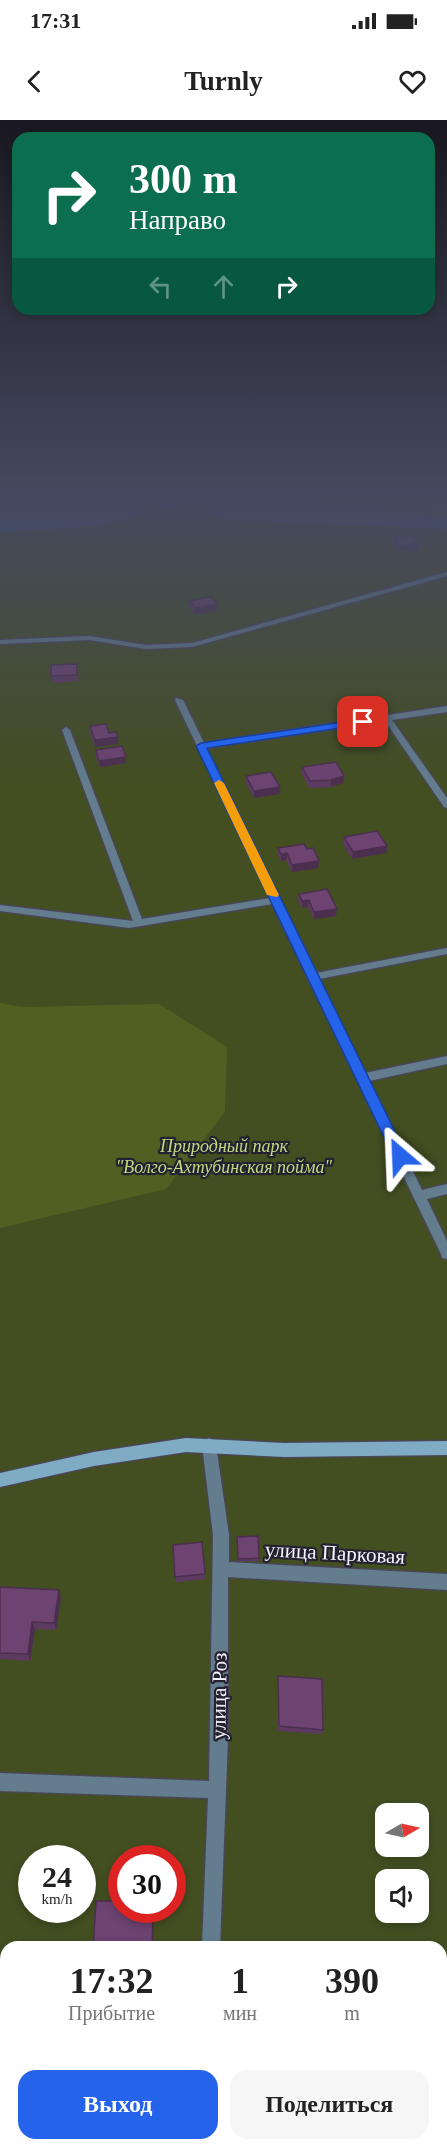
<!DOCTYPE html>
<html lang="ru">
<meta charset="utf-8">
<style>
:root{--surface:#fff;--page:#f6f6f6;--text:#222;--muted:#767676;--accent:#2563eb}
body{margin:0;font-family:"Times New Roman",serif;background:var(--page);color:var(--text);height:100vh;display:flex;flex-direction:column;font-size:22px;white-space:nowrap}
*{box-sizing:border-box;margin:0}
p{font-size:20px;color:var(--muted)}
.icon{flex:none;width:33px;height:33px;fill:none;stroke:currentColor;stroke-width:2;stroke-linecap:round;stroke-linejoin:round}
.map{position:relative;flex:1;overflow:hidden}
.details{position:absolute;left:0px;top:1821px;width:447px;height:210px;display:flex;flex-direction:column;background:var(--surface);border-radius:18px 18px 0 0;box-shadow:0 3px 9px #0003}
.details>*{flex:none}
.guide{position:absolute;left:12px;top:12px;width:423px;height:183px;border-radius:18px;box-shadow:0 3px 9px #0003;background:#0b6e4f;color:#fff;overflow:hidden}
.needle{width:39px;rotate:81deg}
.tools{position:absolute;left:375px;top:1683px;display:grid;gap:12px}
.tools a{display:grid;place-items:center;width:54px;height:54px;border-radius:12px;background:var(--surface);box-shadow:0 3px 9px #0003;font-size:30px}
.speed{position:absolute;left:18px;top:1725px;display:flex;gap:12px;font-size:30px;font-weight:700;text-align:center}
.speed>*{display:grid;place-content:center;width:78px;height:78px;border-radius:50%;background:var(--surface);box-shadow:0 3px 9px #0003;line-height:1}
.speed small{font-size:15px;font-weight:400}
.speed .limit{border:9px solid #d22;background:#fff;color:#111}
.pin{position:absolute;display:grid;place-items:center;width:51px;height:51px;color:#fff;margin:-26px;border-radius:12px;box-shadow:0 3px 9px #0006}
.me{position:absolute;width:66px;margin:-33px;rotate:334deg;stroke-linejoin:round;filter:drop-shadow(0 0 4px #0008)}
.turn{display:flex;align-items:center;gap:21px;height:126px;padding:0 18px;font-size:27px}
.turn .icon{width:78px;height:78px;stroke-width:2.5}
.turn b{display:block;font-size:42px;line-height:51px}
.lanes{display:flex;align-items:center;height:57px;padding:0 18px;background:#0003;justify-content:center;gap:30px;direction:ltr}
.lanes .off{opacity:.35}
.eta{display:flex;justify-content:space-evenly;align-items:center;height:102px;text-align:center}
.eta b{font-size:36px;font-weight:700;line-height:42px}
.button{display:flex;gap:12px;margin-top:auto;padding:12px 18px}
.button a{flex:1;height:69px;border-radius:18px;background:var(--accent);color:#fff;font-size:24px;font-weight:700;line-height:69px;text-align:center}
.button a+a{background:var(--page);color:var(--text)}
.status{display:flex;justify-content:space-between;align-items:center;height:42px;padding:0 30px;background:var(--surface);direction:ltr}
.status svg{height:16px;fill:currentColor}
header{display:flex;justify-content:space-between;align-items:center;height:78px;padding:0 18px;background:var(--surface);font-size:27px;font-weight:700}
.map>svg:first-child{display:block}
</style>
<div class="status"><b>17:31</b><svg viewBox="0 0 49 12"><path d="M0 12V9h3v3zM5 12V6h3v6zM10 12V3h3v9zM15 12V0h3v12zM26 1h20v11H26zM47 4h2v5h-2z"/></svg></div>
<header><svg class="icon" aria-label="back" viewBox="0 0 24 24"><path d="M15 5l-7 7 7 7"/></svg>Turnly<svg class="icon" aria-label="heart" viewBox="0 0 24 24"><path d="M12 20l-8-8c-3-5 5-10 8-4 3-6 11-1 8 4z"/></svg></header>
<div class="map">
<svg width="447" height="2031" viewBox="0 0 447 2031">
<rect width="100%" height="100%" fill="#2d2b3a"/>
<!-- green -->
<path fill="#434e21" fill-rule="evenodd" d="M 0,380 L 447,380 L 447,2031 L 0,2031 ZM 386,1694 L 418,1694 L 418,1726 L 386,1726 ZM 32,1738 L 82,1738 L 82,1790 L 32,1790 ZM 122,1738 L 172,1738 L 172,1790 L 122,1790 ZM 386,1760 L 418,1760 L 418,1792 L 386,1792 ZM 6,1827 L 441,1827 L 441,2025 L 6,2025 Z"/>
<!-- forest -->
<g fill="#516022">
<polygon points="365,380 447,380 447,395 436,395 428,386 363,385"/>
<polygon points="0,883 23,887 159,884 227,927 225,992 166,1069 0,1108"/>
</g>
<!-- water -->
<polygon fill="#3d588b" points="0,380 314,380 332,384 399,386 425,397 447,398 447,409 229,400 179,382 99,406 0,412"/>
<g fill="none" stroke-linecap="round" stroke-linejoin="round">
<defs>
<g id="street">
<polygon points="447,452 447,456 192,527 146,529 89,520 0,524 0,520 89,516 146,525 192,523"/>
<polygon points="176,578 183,580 204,623 447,586 447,592 392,600 447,678 447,688 444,687 385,601 206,628 316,853 447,828 447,834 319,859 365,953 447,936 447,944 369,961 422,1070 447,1064 447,1074 427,1079 447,1121 447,1139 442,1138 441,1134 272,784 129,808 0,791 0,785 133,801 62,610 66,607 70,610 142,799 270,778 175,580"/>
<polygon points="209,1318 214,1320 216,1325 229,1415 229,1442 447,1454 447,1470 228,1457 228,1617 220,1827 202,1827 208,1678 0,1671 0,1653 209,1661 213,1415 202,1325 204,1320"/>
<rect x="193" y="2025" width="20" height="6"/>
</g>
<polygon id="secondary" points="186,1318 284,1323 447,1321 447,1335 284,1337 186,1332 94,1346 0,1367 0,1353 94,1332"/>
</defs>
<!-- street casing -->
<use href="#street" stroke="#494755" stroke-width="3"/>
<!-- secondary casing -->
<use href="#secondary" stroke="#494755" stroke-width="3"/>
<!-- street -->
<use href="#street" fill="#637d8e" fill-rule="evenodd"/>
<!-- secondary -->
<use href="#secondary" fill="#80abc5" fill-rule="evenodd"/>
</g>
<!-- wall -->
<g fill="#5d3a61">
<polygon points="394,417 418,430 400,432 393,423"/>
<polygon points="190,481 217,491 195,494 190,487"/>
<polygon points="77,544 78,561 52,563 51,556"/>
<polygon points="90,606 109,613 118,624 95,627 90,613"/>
<polygon points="96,630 126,637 126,643 100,647 96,637"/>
<polygon points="302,647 343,663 331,667 309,668 302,654"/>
<polygon points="246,656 279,674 254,678 246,663"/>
<polygon points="344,717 387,726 386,733 352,739 343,724"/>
<polygon points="278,728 318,748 292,752 286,740 281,741 278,735"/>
<polygon points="299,774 336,796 314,799 308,787 302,788 298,781"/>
<polygon points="258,1416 259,1441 238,1441 237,1417"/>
<polygon points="173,1425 205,1454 205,1459 176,1462"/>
<polygon points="0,1467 61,1477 56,1510 35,1509 30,1541 0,1539"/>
<polygon points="278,1556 323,1610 322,1614 278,1611"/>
</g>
<!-- shaded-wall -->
<g fill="#4c2f4f">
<polygon points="419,423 418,430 400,432 401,426"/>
<polygon points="217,484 217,491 195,494 195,488"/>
<polygon points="118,617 118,624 95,627 95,620"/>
<polygon points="126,637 126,643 100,647 99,641"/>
<polygon points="344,656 343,663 331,667 331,660"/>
<polygon points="280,667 279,674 254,678 254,671"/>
<polygon points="387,726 386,733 352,739 353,732"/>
<polygon points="287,733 286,740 281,741 281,734"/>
<polygon points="319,741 318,748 292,752 292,745"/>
<polygon points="309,780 308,787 302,788 302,781"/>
<polygon points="337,789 336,796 314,799 314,792"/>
<polygon points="59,1470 61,1477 56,1510 54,1503"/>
<polygon points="32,1502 35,1509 30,1541 28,1534"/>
<polygon points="153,1790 154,1790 153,1827 152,1827"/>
</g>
<!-- building -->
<g fill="#6c4371" stroke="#4c2f4f" stroke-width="1.5">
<polygon points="411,415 419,423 401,426 394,417"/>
<polygon points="211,477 217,484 195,488 190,481"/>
<polygon points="77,544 77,555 51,556 51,545"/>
<polygon points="106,604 109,613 116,612 118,617 95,620 90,606"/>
<polygon points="122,626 126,637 99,641 96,630"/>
<polygon points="336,642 344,656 331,660 310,661 302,647"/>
<polygon points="271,652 280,667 254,671 246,656"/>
<polygon points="377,711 387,726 353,732 344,717"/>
<polygon points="304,724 307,729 313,728 319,741 292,745 287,733 281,734 278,728"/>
<polygon points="327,769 337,789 314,792 309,780 302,781 299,774"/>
<polygon points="258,1416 259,1438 238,1439 237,1417"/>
<polygon points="202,1422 205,1454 175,1457 173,1425"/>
<polygon points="0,1467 59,1470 54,1503 32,1502 28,1534 0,1533"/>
<polygon points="278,1556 322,1559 323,1610 279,1606"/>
<polygon points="96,1781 122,1781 122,1790 153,1790 152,1827 93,1827"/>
</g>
<!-- sky -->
<linearGradient id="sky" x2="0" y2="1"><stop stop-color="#191820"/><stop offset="0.57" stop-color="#464a60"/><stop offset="1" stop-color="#464a60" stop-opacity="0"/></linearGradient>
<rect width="447" height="664" fill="url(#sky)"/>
<!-- route -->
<polygon fill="#2563eb" stroke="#184099" stroke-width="1.5" points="363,599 368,602 367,604 207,628 407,1036 400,1042 393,1036 196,626 201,623"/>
<!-- slow -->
<polygon fill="#f59e0b" points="219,660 224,663 279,775 277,777 267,775 214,663"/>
<g text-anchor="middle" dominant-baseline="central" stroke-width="4.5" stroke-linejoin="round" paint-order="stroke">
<!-- park labels -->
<g font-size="18" font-style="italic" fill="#c1da80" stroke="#242130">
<text x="224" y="1026">Природный парк<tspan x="224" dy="21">"Волго-Ахтубинская пойма"</tspan></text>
</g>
<!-- near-street labels -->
<g font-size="21" fill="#f5f3fe" stroke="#242130">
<text transform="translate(335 1433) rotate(3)">улица Парковая</text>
<text transform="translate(219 1576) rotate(-89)">улица Роз</text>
</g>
</g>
</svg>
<div class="tools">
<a><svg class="needle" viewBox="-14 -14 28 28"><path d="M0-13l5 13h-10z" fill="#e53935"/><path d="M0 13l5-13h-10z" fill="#767676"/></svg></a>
<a><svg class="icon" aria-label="sound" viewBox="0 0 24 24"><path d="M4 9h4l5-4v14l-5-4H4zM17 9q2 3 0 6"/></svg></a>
</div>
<div class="speed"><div>24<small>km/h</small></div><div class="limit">30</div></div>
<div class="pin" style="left:363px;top:602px;background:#d93025"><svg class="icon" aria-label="arrive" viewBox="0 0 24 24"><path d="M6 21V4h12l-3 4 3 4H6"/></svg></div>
<svg class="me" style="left:400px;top:1036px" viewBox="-20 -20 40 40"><path d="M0-17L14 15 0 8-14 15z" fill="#2563eb" stroke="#fff" stroke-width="4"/></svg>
<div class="guide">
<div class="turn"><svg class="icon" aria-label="right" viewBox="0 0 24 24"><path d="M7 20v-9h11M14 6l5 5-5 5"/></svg><div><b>300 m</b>Направо</div></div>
<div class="lanes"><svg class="icon off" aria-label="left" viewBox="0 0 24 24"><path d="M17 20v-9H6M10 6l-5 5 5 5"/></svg><svg class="icon off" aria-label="ahead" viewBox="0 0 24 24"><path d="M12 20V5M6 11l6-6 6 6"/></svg><svg class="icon" aria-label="right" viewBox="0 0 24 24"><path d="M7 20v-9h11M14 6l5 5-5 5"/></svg></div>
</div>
<section class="details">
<div class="eta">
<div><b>17:32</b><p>Прибытие</p></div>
<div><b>1</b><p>мин</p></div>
<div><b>390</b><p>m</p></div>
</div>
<div class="button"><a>Выход</a><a>Поделиться</a></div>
</section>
</div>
